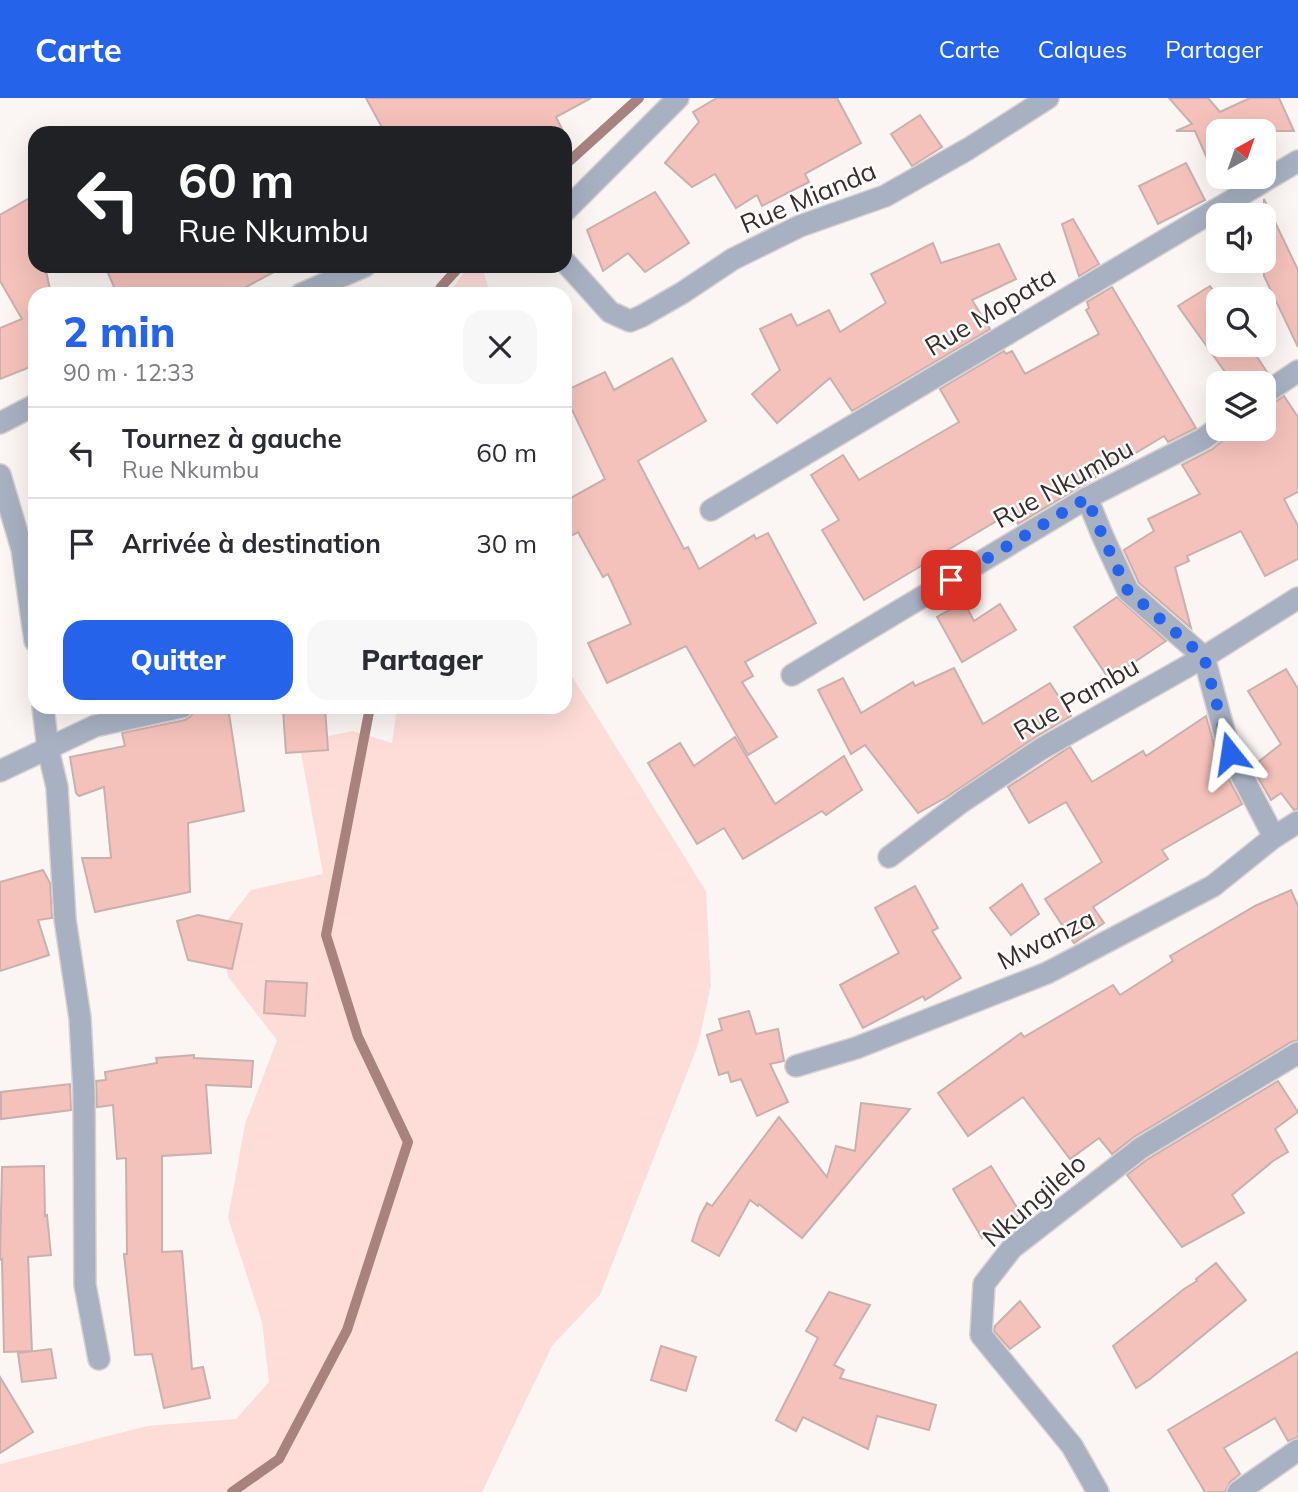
<!DOCTYPE html>
<html lang="fr">
<meta charset="utf-8">
<style>
:root{--surface:#fff;--page:#f7f7f7;--text:#2b2b33;--muted:#7c7c81;--line:#e1e1e2;--accent:#2563eb}
body{margin:0;font-family:Mulish,sans-serif;background:var(--page);color:var(--text);height:100vh;display:flex;flex-direction:column;font-size:26px;white-space:nowrap}
*{box-sizing:border-box;margin:0}
p{font-size:23px;color:var(--muted)}
.icon{flex:none;width:38px;height:38px;fill:none;stroke:currentColor;stroke-width:2;stroke-linecap:round;stroke-linejoin:round}
.map{position:relative;flex:1;overflow:hidden}
.details{position:absolute;left:28px;top:189px;width:544px;height:427px;display:flex;flex-direction:column;background:var(--surface);border-radius:21px;box-shadow:0 7px 28px #0002}
.details>*{flex:none}
.banner{position:absolute;left:28px;top:28px;width:544px;height:147px;border-radius:21px;box-shadow:0 7px 28px #0002;background:#202124;color:#fff;overflow:hidden}
.needle{width:46px;rotate:40deg}
.buttons{position:absolute;left:1206px;top:21px;display:grid;gap:14px}
.buttons a{display:grid;place-items:center;width:70px;height:70px;border-radius:14px;background:var(--surface);box-shadow:0 7px 28px #0002;font-size:35px}
.pin{position:absolute;display:grid;place-items:center;width:60px;height:60px;color:#fff;margin:-30px;border-radius:14px;box-shadow:0 4px 10px #0006}
.me{position:absolute;width:77px;margin:-38px;rotate:345deg;stroke-linejoin:round;filter:drop-shadow(0 0 5px #0008)}
.turn{display:flex;align-items:center;gap:24px;height:147px;padding:0 35px;font-size:32px}
.turn .icon{width:91px;height:91px;stroke-width:2.5}
.turn b{display:block;font-size:49px;line-height:60px}
.round{display:grid;place-items:center;flex:none;width:74px;height:74px;border-radius:21px;background:var(--page)}
.summary{display:flex;align-items:center;justify-content:space-between;height:119px;padding:0 35px}
h1{font-size:42px;font-weight:800;line-height:52px;color:var(--accent)}
.button{display:flex;gap:14px;margin-top:auto;padding:14px 35px}
.button a{flex:1;height:80px;border-radius:21px;background:var(--accent);color:#fff;font-size:28px;font-weight:800;line-height:80px;text-align:center}
.button a+a{background:var(--page);color:var(--text)}
ul{padding:0;list-style:none}
li{display:flex;align-items:center;gap:21px;height:91px;padding:0 35px;border-top:2px solid var(--line)}
li div{flex:1}
li b{display:block;font-size:26px}
li em{font-style:normal}
header{display:flex;align-items:center;gap:42px;box-sizing:border-box;height:98px;padding:0 35px;background:var(--accent);color:#fff}
header strong{font-size:33px}
nav{display:flex;gap:38px;margin-inline-start:auto;font-size:24px}
.map>svg:first-child{display:block}
</style>
<header>
<strong>Carte</strong>
<nav><a>Carte</a><a>Calques</a><a>Partager</a></nav>
</header>
<div class="map">
<svg width="1298" height="1394" viewBox="0 0 1298 1394">
<rect width="100%" height="100%" fill="#fbf5f4"/>
<!-- green -->
<g fill="#feddd8">
<polygon points="468,168 482,168 490,196 449,196"/>
<polygon points="565,567 706,793 711,887 698,947 600,1197 552,1248 482,1394 0,1394 0,1366 147,1328 236,1321 269,1284 262,1224 228,1120 245,1026 277,942 228,879 219,833 251,792 323,776 299,644 353,633 392,645 397,609 565,609"/>
</g>
<g fill="none" stroke-linecap="round" stroke-linejoin="round">
<!-- stream -->
<g stroke="#a8837e" stroke-width="10">
<polyline points="565,67 639,0"/>
<polyline points="438,196 441,189 460,168"/>
<polyline points="232,1394 279,1361 347,1232 408,1044 358,939 326,837 370,609"/>
</g>
</g>
<!-- building -->
<g fill="#f5c2bb" stroke="#cab0ac" stroke-width="2">
<polygon points="366,0 591,0 556,19 564,35 385,35"/>
<polygon points="717,0 837,0 861,45 805,76 809,84 762,108 757,97 736,110 715,76 692,89 665,65 699,24 693,14"/>
<polygon points="1169,0 1208,0 1220,14 1250,0 1279,0 1294,33 1218,33 1218,85 1195,33 1176,33 1192,26"/>
<polygon points="920,17 942,49 912,68 891,36"/>
<polygon points="1186,65 1205,102 1158,126 1139,88"/>
<polygon points="655,94 689,145 645,174 628,155 603,173 587,132"/>
<polygon points="35,97 35,168 45,168 51,196 35,196 35,267 0,281 0,230 22,221 0,183 0,117"/>
<polygon points="1264,101 1298,172 1298,249 1264,178"/>
<polygon points="1073,121 1099,166 1079,178 1062,126"/>
<polygon points="933,145 941,165 999,146 1016,181 972,202 990,231 852,313 830,280 777,325 752,296 780,272 760,231 791,216 797,228 829,212 840,234 886,205 871,176"/>
<polygon points="105,168 285,168 233,196 117,196"/>
<polygon points="1210,188 1219,201 1218,247 1249,247 1269,277 1257,285 1233,285 1178,208"/>
<polygon points="1112,189 1196,330 1168,344 1164,338 1018,426 1012,416 1000,421 864,502 822,432 839,422 811,377 843,357 859,382 959,324 940,291 1004,253 1006,256 1012,253 1025,276 1099,236 1086,212 1089,210 1087,204"/>
<polygon points="672,260 706,323 638,363 684,451 688,449 699,471 754,437 756,441 768,435 816,525 745,564 753,578 742,584 777,639 748,657 686,548 607,585 588,545 631,526 608,476 603,479 578,434 565,441 565,403 605,381 565,297 565,293 605,274 614,292"/>
<polygon points="1284,298 1298,319 1298,394 1284,401 1298,428 1298,461 1265,478 1241,433 1187,458 1189,463 1175,469 1191,530 1139,485 1124,452 1154,433 1148,421 1200,396 1182,367 1211,352 1226,340 1231,331 1266,331 1264,327 1264,309 1271,307"/>
<polygon points="1117,499 1166,543 1109,581 1074,529"/>
<polygon points="964,504 974,523 1000,506 1016,532 962,564 937,519"/>
<polygon points="954,570 983,626 1050,585 1071,618 1034,640 945,700 918,715 865,647 851,656 818,592 843,580 861,615 913,584 915,588"/>
<polygon points="1286,571 1298,591 1298,711 1294,712 1281,695 1271,702 1252,669 1281,646 1248,593"/>
<polygon points="195,609 228,609 244,713 188,725 190,794 95,814 82,760 111,760 104,689 79,698 76,695 70,659 125,648 122,635 185,622 191,618"/>
<polygon points="325,609 328,652 286,655 283,612"/>
<polygon points="1206,618 1218,661 1242,706 1162,752 1168,761 1093,809 1104,825 1074,845 1045,801 1102,764 1066,704 1029,725 1008,689 1070,649 1092,684 1143,653 1146,658"/>
<polygon points="735,639 775,706 844,658 862,692 826,717 822,713 743,761 724,730 697,746 648,665 680,645 694,668"/>
<polygon points="43,772 50,785 52,820 38,822 49,857 0,873 0,784"/>
<polygon points="1022,786 1039,816 1011,837 990,810"/>
<polygon points="915,788 938,830 932,833 961,880 925,902 923,898 863,930 840,887 899,855 875,810"/>
<polygon points="1291,792 1298,808 1298,942 1291,944 1134,1039 1112,1056 1099,1040 1070,1061 1023,999 968,1038 938,995 1021,935 1024,939 1113,887 1120,897 1173,863 1170,858 1255,808"/>
<polygon points="198,817 242,826 232,871 188,862 177,823"/>
<polygon points="266,883 307,885 305,918 264,915"/>
<polygon points="749,913 756,936 778,931 784,963 770,966 788,1004 757,1018 741,981 731,984 728,974 719,977 707,937 722,932 719,921"/>
<polygon points="194,957 194,960 253,963 251,989 206,987 211,1055 162,1058 162,1154 182,1153 192,1271 203,1269 210,1300 164,1310 152,1256 135,1257 124,1156 127,1156 126,1060 117,1061 113,1007 97,1009 96,983 106,982 105,974 157,965 156,960"/>
<polygon points="1278,983 1298,1014 1275,1031 1288,1054 1273,1063 1232,1097 1244,1115 1182,1149 1127,1077 1148,1061"/>
<polygon points="70,986 71,1012 1,1021 1,994"/>
<polygon points="861,1005 910,1011 802,1140 759,1106 758,1108 750,1102 719,1158 692,1143 700,1118 707,1105 712,1108 779,1019 827,1079 836,1048 855,1053"/>
<polygon points="44,1068 45,1118 47,1117 51,1157 28,1159 32,1253 4,1254 2,1161 0,1162 2,1069"/>
<polygon points="991,1068 1021,1116 982,1140 953,1091"/>
<polygon points="1216,1165 1246,1202 1150,1281 1136,1290 1113,1248 1184,1191 1197,1183 1196,1181"/>
<polygon points="829,1194 870,1207 834,1267 844,1272 840,1280 936,1307 929,1332 877,1318 868,1351 803,1319 796,1333 776,1322 818,1240 806,1233"/>
<polygon points="1020,1203 1040,1229 1010,1251 994,1233 995,1228"/>
<polygon points="661,1248 696,1259 686,1293 651,1282"/>
<polygon points="51,1251 56,1280 22,1284 18,1255"/>
<polygon points="1298,1254 1298,1339 1288,1343 1275,1320 1224,1350 1240,1376 1230,1384 1225,1394 1205,1394 1168,1332"/>
<polygon points="0,1279 33,1334 0,1355"/>
</g>
<g fill="none" stroke-linecap="round" stroke-linejoin="round">
<defs>
<g id="street">
<polyline points="565,113 678,0"/>
<polyline points="565,164 610,214 630,223 642,218 682,195 733,161 800,128 885,98 968,51 1048,0"/>
<polyline points="301,196 365,168"/>
<polyline points="1264,296 1298,273"/>
<polyline points="0,325 35,307"/>
<polyline points="0,377 22,451 35,543"/>
<polyline points="1087,400 1103,439 1128,493 1204,559 1230,655 1274,739"/>
<polyline points="711,412 1298,63"/>
<polyline points="792,577 1087,400 1203,341 1218,330"/>
<polyline points="43,609 48,651 57,689 65,821 80,920 84,995 85,1187 99,1261"/>
<polyline points="0,673 95,628 182,609"/>
<polyline points="889,759 963,703 1041,651 1204,559 1298,500"/>
<polyline points="796,968 856,950 1047,875 1213,788 1274,739 1298,724"/>
<polyline points="1098,1394 1072,1348 981,1237 984,1186 1012,1150 1141,1050 1298,955"/>
<polyline points="1238,1394 1298,1352"/>
</g>
</defs>
<!-- street casing -->
<use href="#street" stroke="#d8d1d0" stroke-width="24"/>
<!-- street -->
<use href="#street" stroke="#a7b1c2" stroke-width="21"/>
</g>
<g fill="none" stroke-linecap="round" stroke-linejoin="round">
<!-- route -->
<polyline stroke="#2563eb" stroke-width="12" stroke-dasharray="0 21.6" points="951,482 1087,400 1103,439 1128,493 1204,559 1230,655"/>
</g>
<g text-anchor="middle" dominant-baseline="central" stroke-width="5" stroke-linejoin="round" paint-order="stroke">
<!-- street labels -->
<g font-size="26" fill="#372c2b" stroke="#fff">
<text transform="translate(808 99) rotate(-23)">Rue Mianda</text>
<text transform="translate(990 213) rotate(-31)">Rue Mopata</text>
<text transform="translate(1063 385) rotate(-29)">Rue Nkumbu</text>
<text transform="translate(1076 600) rotate(-30)">Rue Pambu</text>
<text transform="translate(1046 841) rotate(-26)">Mwanza</text>
<text transform="translate(1034 1102) rotate(-41)">Nkungilelo</text>
</g>
</g>
</svg>
<div class="buttons">
<a><svg class="needle" viewBox="-14 -14 28 28"><path d="M0-13l5 13h-10z" fill="#e53935"/><path d="M0 13l5-13h-10z" fill="#7c7c81"/></svg></a>
<a><svg class="icon" aria-label="sound" viewBox="0 0 24 24"><path d="M4 9h4l5-4v14l-5-4H4zM17 9q2 3 0 6"/></svg></a>
<a><svg class="icon" aria-label="search" viewBox="0 0 24 24"><circle cx="10" cy="10" r="6"/><path d="M15 15l6 6"/></svg></a>
<a><svg class="icon" aria-label="layers" viewBox="0 0 24 24"><path d="M12 4l9 5-9 5-9-5zM3 14l9 5 9-5"/></svg></a>
</div>
<div class="pin" style="left:951px;top:482px;background:#d93025"><svg class="icon" aria-label="arrive" viewBox="0 0 24 24"><path d="M6 21V4h12l-3 4 3 4H6"/></svg></div>
<svg class="me" style="left:1230px;top:655px" viewBox="-20 -20 40 40"><path d="M0-17L14 15 0 8-14 15z" fill="#2563eb" stroke="#fff" stroke-width="4"/></svg>
<div class="banner">
<div class="turn"><svg class="icon" aria-label="left" viewBox="0 0 24 24"><path d="M17 20v-9H6M10 6l-5 5 5 5"/></svg><div><b>60 m</b>Rue Nkumbu</div></div>
</div>
<section class="details">
<div class="summary"><div><h1>2 min</h1><p>90 m · 12:33</p></div><a class="round"><svg class="icon" aria-label="close" viewBox="0 0 24 24"><path d="M6 6l12 12M18 6L6 18"/></svg></a></div>
<ul>
<li><svg class="icon" aria-label="left" viewBox="0 0 24 24"><path d="M17 20v-9H6M10 6l-5 5 5 5"/></svg><div><b>Tournez à gauche</b><p>Rue Nkumbu</p></div><em>60 m</em></li>
<li><svg class="icon" aria-label="arrive" viewBox="0 0 24 24"><path d="M6 21V4h12l-3 4 3 4H6"/></svg><div><b>Arrivée à destination</b></div><em>30 m</em></li>
</ul>
<div class="button"><a>Quitter</a><a>Partager</a></div>
</section>
</div>
